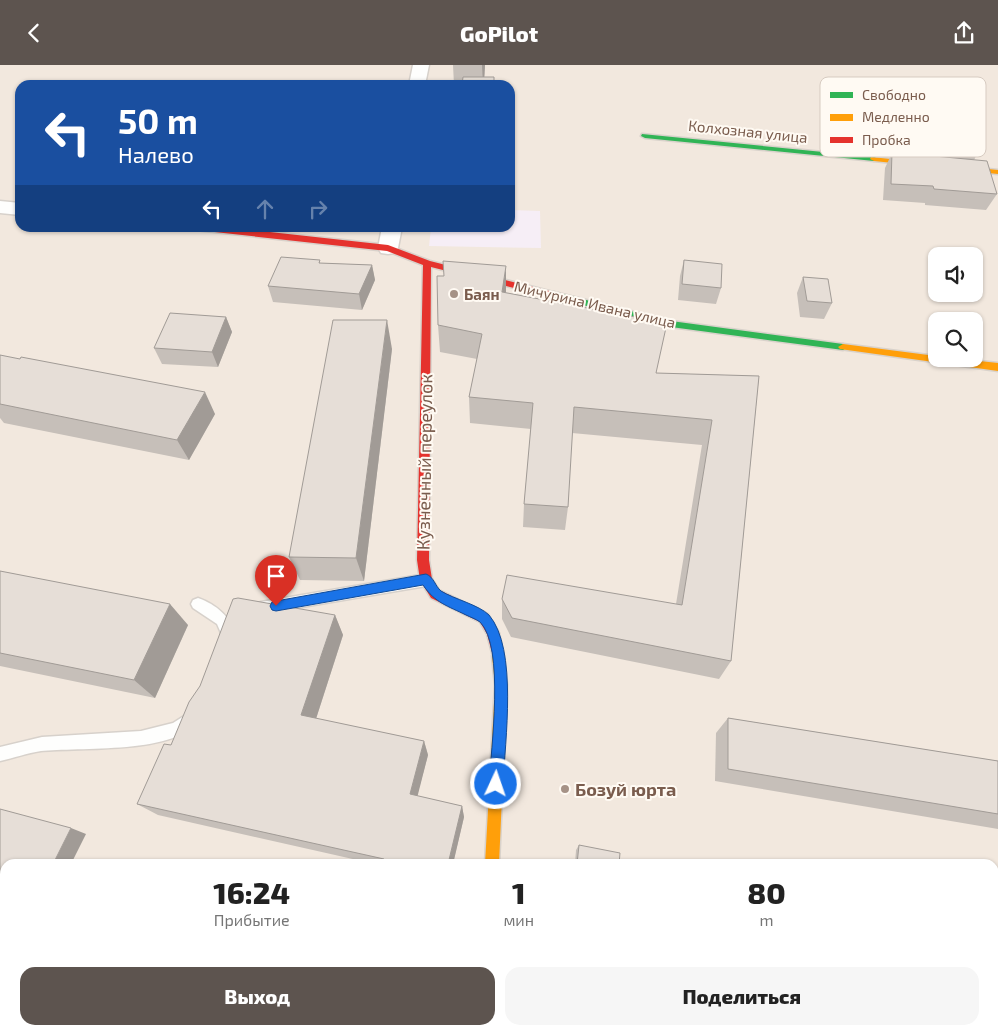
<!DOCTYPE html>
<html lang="ru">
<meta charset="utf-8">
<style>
:root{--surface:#fff;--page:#f6f6f6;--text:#222;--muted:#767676;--accent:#5d544f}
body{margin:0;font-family:"Exo 2",sans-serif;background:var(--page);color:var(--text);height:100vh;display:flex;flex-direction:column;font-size:19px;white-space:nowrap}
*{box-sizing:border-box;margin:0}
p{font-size:16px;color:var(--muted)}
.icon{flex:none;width:28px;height:28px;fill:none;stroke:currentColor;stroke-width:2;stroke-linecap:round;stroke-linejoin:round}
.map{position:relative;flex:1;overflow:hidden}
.side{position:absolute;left:0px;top:794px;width:999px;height:176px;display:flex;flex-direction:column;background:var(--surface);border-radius:15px 15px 0 0;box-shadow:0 1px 4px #0004}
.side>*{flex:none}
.hud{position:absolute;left:15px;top:15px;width:500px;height:152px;border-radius:15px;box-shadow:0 1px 4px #0004;background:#1a4fa0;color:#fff;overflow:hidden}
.tools{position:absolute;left:928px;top:182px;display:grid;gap:10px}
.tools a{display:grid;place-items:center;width:55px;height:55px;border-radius:10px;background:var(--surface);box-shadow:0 1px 4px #0004;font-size:25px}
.pin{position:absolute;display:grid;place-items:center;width:42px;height:42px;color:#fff;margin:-51px -21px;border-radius:50% 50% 50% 0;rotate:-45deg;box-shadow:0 0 5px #0007}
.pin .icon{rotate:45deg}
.me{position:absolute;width:55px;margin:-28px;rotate:3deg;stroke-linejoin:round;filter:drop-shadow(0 0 4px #0008)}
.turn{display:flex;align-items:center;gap:18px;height:105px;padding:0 20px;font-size:22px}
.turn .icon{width:65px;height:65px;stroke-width:2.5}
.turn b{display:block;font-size:35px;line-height:42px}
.lanes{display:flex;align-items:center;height:48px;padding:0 20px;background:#0003;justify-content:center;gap:25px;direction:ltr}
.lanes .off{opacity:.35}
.eta{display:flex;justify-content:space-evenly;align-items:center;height:85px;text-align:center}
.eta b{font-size:30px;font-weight:800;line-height:35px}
.button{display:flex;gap:10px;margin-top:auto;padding:10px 20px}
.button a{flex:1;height:58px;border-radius:15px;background:var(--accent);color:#fff;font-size:20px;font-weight:800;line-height:58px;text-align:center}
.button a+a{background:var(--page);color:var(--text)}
header{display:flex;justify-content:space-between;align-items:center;height:65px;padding:0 20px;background:var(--accent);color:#fff;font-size:22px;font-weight:800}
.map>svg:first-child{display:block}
</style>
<header><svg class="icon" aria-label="back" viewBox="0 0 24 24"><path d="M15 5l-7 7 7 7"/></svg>GoPilot<svg class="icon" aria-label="share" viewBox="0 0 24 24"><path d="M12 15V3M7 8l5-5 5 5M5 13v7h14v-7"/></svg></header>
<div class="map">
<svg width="998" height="969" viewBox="0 0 998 969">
<rect width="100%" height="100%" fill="#f9f5f0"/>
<!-- residential -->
<path fill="#f2e8de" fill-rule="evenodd" d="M 0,0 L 998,0 L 998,969 L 0,969 ZM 20,20 L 510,20 L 510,162 L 20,162 ZM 936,191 L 974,191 L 974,229 L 936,229 ZM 936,256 L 974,256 L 974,294 L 936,294 ZM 5,799 L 994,799 L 994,965 L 5,965 Z"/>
<!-- education -->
<polygon fill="#f6eef6" points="510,145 540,146 541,183 429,181 431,163 510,162"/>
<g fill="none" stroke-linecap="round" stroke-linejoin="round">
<defs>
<g id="lane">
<polygon points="426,509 431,511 432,515 431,519 426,521 261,549 256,547 254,543 256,539 261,537"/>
<path d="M 198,533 C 217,540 230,551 236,571 L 234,575 L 229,577 L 224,575 L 217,559 L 193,543 L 191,539 L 193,535 Z"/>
<path d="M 192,646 L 197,648 L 199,653 C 183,690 75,682 41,686 C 27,688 14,693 0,696 L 0,682 L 42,672 L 141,666 L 173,658 Z"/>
</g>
<g id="street">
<polygon points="413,0 429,0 425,20 409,20"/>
<polygon points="0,136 20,138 20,150 0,148"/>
<polygon points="382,162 402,162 398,183 395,188 388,189 381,188 378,183"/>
<rect x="465" y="965" width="36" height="4"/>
</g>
<g id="fast">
<polygon points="642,69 874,92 878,94 874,96 645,73 641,71"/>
<polygon points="554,227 671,256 843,279 848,282 843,285 671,262 551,232 550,230"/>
</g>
<g id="slow">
<polygon points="871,92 998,105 998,109 874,96 870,94"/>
<polygon points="843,279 936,291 936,294 961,294 998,298 998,306 840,284 838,282"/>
<polygon points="498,585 502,587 504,591 507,620 499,799 485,799 495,620 492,591 494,587"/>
</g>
<polygon id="jam" points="192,162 225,162 388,180 430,196 557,228 558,230 554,233 431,202 429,495 432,514 439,525 488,549 499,568 504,591 502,595 498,597 494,595 487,569 480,557 431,533 420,515 417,495 423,200 387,186 196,165"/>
</defs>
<!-- lane casing -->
<use href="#lane" stroke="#d7d1cb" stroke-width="3"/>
<!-- street casing -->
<use href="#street" stroke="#d7d1cb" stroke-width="3"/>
<!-- fast casing -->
<use href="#fast" stroke="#d9d2cb" stroke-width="3"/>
<!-- slow casing -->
<use href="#slow" stroke="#d9d2cb" stroke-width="3"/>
<!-- jam casing -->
<use href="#jam" stroke="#d9d2cb" stroke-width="3"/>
<!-- lane -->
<use href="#lane" fill="#fefefd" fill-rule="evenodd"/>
<!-- street -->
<use href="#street" fill="#fefefd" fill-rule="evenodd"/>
<!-- fast -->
<use href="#fast" fill="#30b455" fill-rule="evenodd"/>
<!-- slow -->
<use href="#slow" fill="#ff9f0a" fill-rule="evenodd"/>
<!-- jam -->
<use href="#jam" fill="#e5322d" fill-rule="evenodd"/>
</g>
<!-- wall -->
<g fill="#c6bfb9">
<polygon points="453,0 485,0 484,12 494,12 494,20 454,20"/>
<polygon points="893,45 918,51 980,83 974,95 997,129 986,145 925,140 925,138 883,135 885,103 892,88 886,88 887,58"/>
<polygon points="320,195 320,198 372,200 375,215 362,245 273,237 268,221"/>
<polygon points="684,195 721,223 716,239 678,235 680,211"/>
<polygon points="803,212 832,238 824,254 800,252 797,228"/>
<polygon points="506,228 656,308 759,311 731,596 719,614 511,572 502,554 502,534 676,539 702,380 572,368 568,442 565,465 523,462 524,439 531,364 470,358 469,332 477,294 440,287 438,260"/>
<polygon points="226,252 232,267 218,302 162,299 154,283"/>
<polygon points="392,284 364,516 300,515 289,492"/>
<polygon points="0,290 215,349 189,395 4,358 0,353"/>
<polygon points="0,506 188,560 155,633 0,601"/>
<polygon points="335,550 343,570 316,654 424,676 428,690 417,731 462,741 464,752 453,799 375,799 158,750 137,739 171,680"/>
<polygon points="728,653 998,696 998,764 715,716 716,668"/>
<polygon points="579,780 619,799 575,799 576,785"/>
</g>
<!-- shaded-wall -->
<g fill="#a19b96">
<polygon points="482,0 485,0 484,20 483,20"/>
<polygon points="372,200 375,215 362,245 359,229"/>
<polygon points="506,201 506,228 502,227"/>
<polygon points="226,252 232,267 218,302 212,287"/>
<polygon points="387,255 392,284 364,516 356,493"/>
<polygon points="205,327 215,349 189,395 177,375"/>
<polygon points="170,539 188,560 155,633 134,615"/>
<polygon points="335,550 343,570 312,666 301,650"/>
<polygon points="424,676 428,690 415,741 410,729"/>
<polygon points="462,741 464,752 453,799 448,799"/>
<polygon points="71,763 86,769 71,799 53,799"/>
<polygon points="0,917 5,918 5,926 0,925"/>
<polygon points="5,964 5,965 38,965 36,969 3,969"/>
<polygon points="397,965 403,965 402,969 396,969"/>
</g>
<!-- building -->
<g fill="#e6ded7" stroke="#a19b96">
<polygon points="463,12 494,12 494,20 462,20"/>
<polygon points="892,87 987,96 997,129 934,124 933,121 891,119"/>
<polygon points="281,192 320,195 319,198 372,200 359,229 268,221"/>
<polygon points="684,195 722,199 721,223 682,219"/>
<polygon points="443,196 506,201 502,227 667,258 656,308 759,311 731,596 512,553 502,534 507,510 682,540 712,355 574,342 568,442 524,439 533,338 469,332 482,269 438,260 437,211 444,211"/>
<polygon points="803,212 828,214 832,238 807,236"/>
<polygon points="170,248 226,252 212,287 154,283"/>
<polygon points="333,255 387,255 356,493 289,492"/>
<polygon points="0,290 20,294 21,292 205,327 177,375 0,339"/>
<polygon points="0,506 170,539 134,615 0,588"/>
<polygon points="238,533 335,550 301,650 424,676 410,729 462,741 448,799 383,799 384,794 137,739 164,679 171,680 189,637 200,621 233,534"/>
<polygon points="728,653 998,696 998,749 728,704"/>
<polygon points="0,744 71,763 53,799 5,799 5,843 0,841"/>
<polygon points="579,780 620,788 619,799 577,799"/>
<polygon points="0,925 5,926 5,964 3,969 0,969"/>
<polygon points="191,965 397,965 396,969 190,969"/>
<rect x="548" y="965" width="187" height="4"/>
</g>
<!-- route -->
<path fill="#1a73e8" stroke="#114b97" d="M 426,509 C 434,512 435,521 441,526 C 454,534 479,540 489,550 C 518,584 505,676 503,719 L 501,724 L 496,726 L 491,724 L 489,719 C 491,684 505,582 480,557 C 476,554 470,552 466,550 C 448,541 435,538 423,520 L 276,546 L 272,545 L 270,541 L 272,537 L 276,536 Z"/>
<!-- markers -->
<g fill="#a69286" stroke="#fffaf3" stroke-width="2">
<circle cx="454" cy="229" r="5"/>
<circle cx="565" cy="724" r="5"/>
</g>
<g text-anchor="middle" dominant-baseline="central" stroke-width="4" stroke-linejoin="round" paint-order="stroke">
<!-- far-street labels -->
<g font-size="15" fill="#7a5c4d" stroke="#fffaf3">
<text transform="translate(748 66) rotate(6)">Колхозная улица</text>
<text transform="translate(595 239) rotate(13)">Мичурина Ивана улица</text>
</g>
<!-- far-poi labels -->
<g font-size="15" font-weight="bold" fill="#7a5c4d" stroke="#fffaf3" text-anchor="start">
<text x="464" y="229">Баян</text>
</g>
<!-- street labels -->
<g font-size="18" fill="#7a5c4d" stroke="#fffaf3">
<text transform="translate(424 397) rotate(-89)">Кузнечный переулок</text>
</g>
<!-- poi labels -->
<g font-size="18" font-weight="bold" fill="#7a5c4d" stroke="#fffaf3" text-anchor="start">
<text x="575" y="724">Бозуй юрта</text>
</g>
</g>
<!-- legend -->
<rect x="820" y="12" width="166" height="80" rx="8" fill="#fffaf3" stroke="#d7cbc1" stroke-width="1"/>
<rect x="830" y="27" width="23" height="6" fill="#30b455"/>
<rect x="830" y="49" width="23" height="7" fill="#ff9f0a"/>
<rect x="830" y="72" width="23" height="6" fill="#e5322d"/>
<g font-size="14" fill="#7a5c4d">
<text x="862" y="35">Свободно</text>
<text x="862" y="57">Медленно</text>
<text x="862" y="80">Пробка</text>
</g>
</svg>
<div class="tools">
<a><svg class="icon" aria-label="sound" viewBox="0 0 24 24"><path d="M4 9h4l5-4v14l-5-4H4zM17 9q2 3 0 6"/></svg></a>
<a><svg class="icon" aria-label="search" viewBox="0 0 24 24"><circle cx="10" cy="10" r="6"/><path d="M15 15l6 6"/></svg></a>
</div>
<div class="pin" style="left:276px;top:541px;background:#d93025"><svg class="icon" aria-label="arrive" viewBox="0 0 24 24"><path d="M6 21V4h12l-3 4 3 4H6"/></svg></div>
<svg class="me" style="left:496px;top:719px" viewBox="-20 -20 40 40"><circle r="17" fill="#1a73e8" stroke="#fff" stroke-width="3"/><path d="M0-11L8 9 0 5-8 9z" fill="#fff"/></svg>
<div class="hud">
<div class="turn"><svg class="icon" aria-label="left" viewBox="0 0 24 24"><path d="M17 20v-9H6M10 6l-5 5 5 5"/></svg><div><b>50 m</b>Налево</div></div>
<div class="lanes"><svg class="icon" aria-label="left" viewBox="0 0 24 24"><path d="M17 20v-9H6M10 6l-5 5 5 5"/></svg><svg class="icon off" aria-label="ahead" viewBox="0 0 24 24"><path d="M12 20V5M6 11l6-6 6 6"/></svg><svg class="icon off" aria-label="right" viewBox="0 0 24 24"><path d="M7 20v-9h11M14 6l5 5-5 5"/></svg></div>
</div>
<section class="side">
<div class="eta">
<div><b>16:24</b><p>Прибытие</p></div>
<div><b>1</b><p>мин</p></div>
<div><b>80</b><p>m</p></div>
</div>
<div class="button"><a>Выход</a><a>Поделиться</a></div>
</section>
</div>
